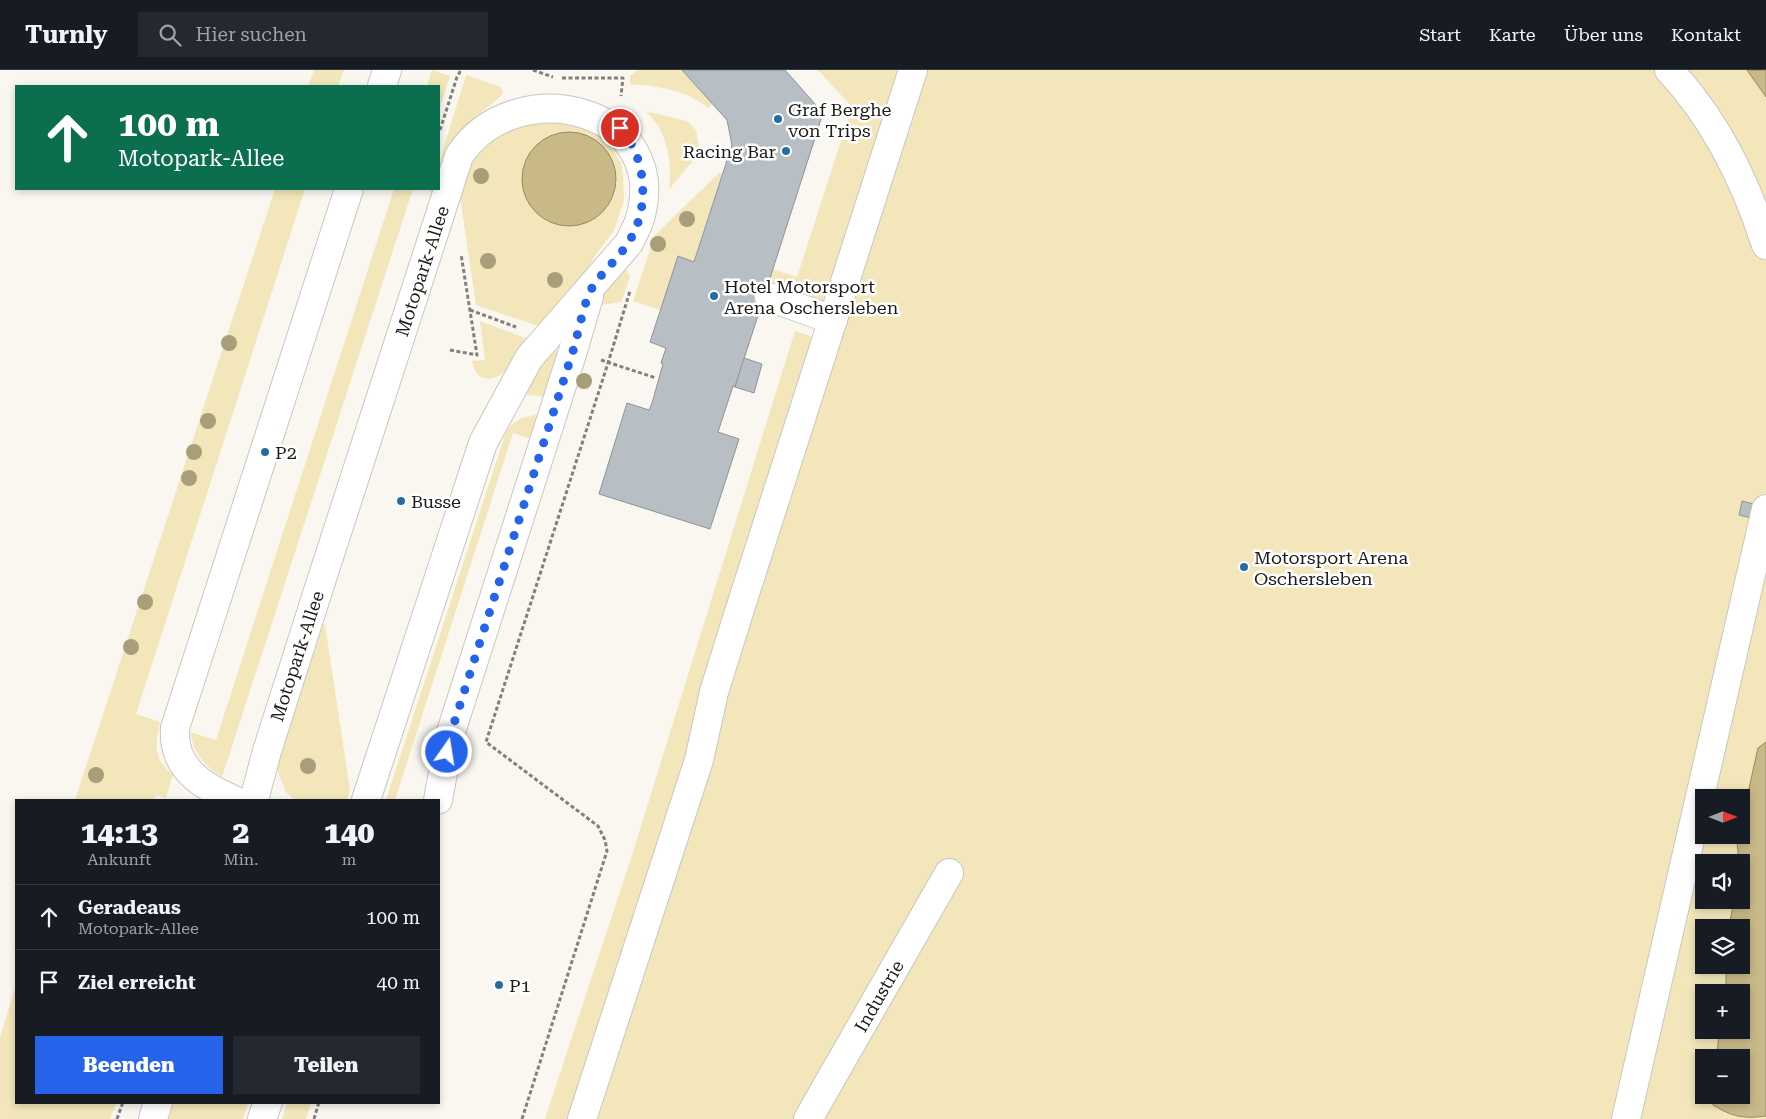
<!DOCTYPE html>
<html lang="de">
<meta charset="utf-8">
<style>
:root{--surface:#171b24;--page:#242831;--text:#f1f3f6;--muted:#9ea1a6;--line:#363941;--accent:#2563eb}
body{margin:0;font-family:"Roboto Serif",serif;background:var(--page);color:var(--text);height:100vh;display:flex;flex-direction:column;font-size:19px;white-space:nowrap}
*{box-sizing:border-box;margin:0}
p{font-size:16px;color:var(--muted)}
.icon{flex:none;width:28px;height:28px;fill:none;stroke:currentColor;stroke-width:2;stroke-linecap:round;stroke-linejoin:round}
.map{position:relative;flex:1;overflow:hidden}
.side{position:absolute;left:15px;top:729px;width:425px;height:305px;display:flex;flex-direction:column;background:var(--surface);border-radius:0px;box-shadow:0 2px 8px #0003}
.side>*{flex:none}
.top-card{position:absolute;left:15px;top:15px;width:425px;height:105px;border-radius:0px;box-shadow:0 2px 8px #0003;background:#0b6e4f;color:#fff;overflow:hidden}
.needle{width:32px;rotate:90deg}
.buttons{position:absolute;left:1695px;top:719px;display:grid;gap:10px}
.buttons a{display:grid;place-items:center;width:55px;height:55px;border-radius:0px;background:var(--surface);box-shadow:0 2px 8px #0003;font-size:25px}
.pin{position:absolute;display:grid;place-items:center;width:42px;height:42px;color:#fff;margin:-21px;border:2px solid #fff;border-radius:50%;box-shadow:0 1px 5px #0007}
.me{position:absolute;width:55px;margin:-28px;rotate:13deg;stroke-linejoin:round;filter:drop-shadow(0 0 4px #0008)}
.turn{display:flex;align-items:center;gap:18px;height:105px;padding:0 20px;font-size:22px}
.turn .icon{width:65px;height:65px;stroke-width:2.5}
.turn b{display:block;font-size:35px;line-height:42px}
.eta{display:flex;justify-content:space-evenly;align-items:center;height:85px;text-align:center}
.eta b{font-size:30px;font-weight:800;line-height:35px}
.button{display:flex;gap:10px;margin-top:auto;padding:10px 20px}
.button a{flex:1;height:58px;border-radius:0px;background:var(--accent);color:#fff;font-size:20px;font-weight:800;line-height:58px;text-align:center}
.button a+a{background:var(--page);color:var(--text)}
ul{padding:0;list-style:none}
li{display:flex;align-items:center;gap:15px;height:65px;padding:0 20px;border-top:1px solid var(--line)}
li div{flex:1}
li b{display:block;font-size:19px}
li em{font-style:normal}
header{display:flex;align-items:center;gap:30px;box-sizing:border-box;height:70px;padding:0 25px;background:var(--surface);border-bottom:1px solid var(--line)}
header strong{font-size:24px}
nav{display:flex;gap:28px;margin-inline-start:auto;font-size:18px}
.search{width:350px;height:45px;background:var(--page);display:flex;align-items:center;gap:12px;box-sizing:border-box;padding:0 18px;border-radius:0px;color:var(--muted);font-size:19px}
.map>svg:first-child{display:block}
</style>
<header>
<strong>Turnly</strong>
<div class="search"><svg class="icon" aria-label="search" viewBox="0 0 24 24"><circle cx="10" cy="10" r="6"/><path d="M15 15l6 6"/></svg>Hier suchen</div>
<nav><a>Start</a><a>Karte</a><a>Über uns</a><a>Kontakt</a></nav>
</header>
<div class="map">
<svg width="1766" height="1049" viewBox="0 0 1766 1049">
<rect width="100%" height="100%" fill="#f9f7ef"/>
<!-- green -->
<g fill="#f2e6ba" fill-rule="evenodd">
<polygon points="314,0 344,0 338,16 308,16"/>
<polygon points="432,0 450,6 439,40 439,16 427,16"/>
<path d="M 637,0 L 682,0 L 712,34 L 708,38 C 687,20 657,16 630,14 L 630,6 Z"/>
<path d="M 818,0 L 1766,0 L 1766,1049 L 545,1049 L 632,785 L 795,261 L 813,267 L 824,232 L 769,212 L 773,199 L 797,207 L 852,37 ZM 1704,728 L 1741,728 L 1741,765 L 1704,765 ZM 1704,792 L 1741,792 L 1741,830 L 1704,830 ZM 1704,858 L 1741,858 L 1741,895 L 1704,895 ZM 1704,922 L 1741,922 L 1741,960 L 1704,960 ZM 1704,988 L 1741,988 L 1741,1025 L 1704,1025 Z"/>
<path d="M 466,5 L 501,17 L 503,22 C 499,31 474,46 466,56 C 451,74 445,103 437,124 L 430,122 L 431,119 L 439,119 L 439,93 Z"/>
<path d="M 645,41 L 687,51 L 696,60 L 699,78 L 697,86 L 669,119 C 673,92 667,59 645,41 Z"/>
<path d="M 565,47 L 605,69 L 614,81 L 621,93 L 623,105 L 624,131 L 614,160 L 595,186 L 576,220 L 544,258 L 476,235 L 459,120 L 470,89 L 506,59 ZM 553,64 L 617,109 L 615,124 L 607,138 L 580,155 L 564,156 L 549,152 L 523,98 C 530,81 537,73 553,64 Z"/>
<polygon points="719,103 722,104 694,192 678,187 660,240 633,231 655,165"/>
<path d="M 275,119 L 305,119 L 136,644 L 160,652 C 155,677 153,688 173,705 L 166,728 L 156,725 L 154,730 L 75,730 Z"/>
<path d="M 394,119 L 413,119 L 222,707 C 204,695 194,684 190,662 L 216,670 Z"/>
<polygon points="623,193 630,207 621,232 600,235 602,223"/>
<path d="M 480,251 L 533,271 C 522,283 500,317 482,307 C 475,304 474,298 472,291 L 485,290 Z"/>
<polygon points="552,278 563,284 547,327 527,325 525,317"/>
<path d="M 535,345 L 540,346 L 535,370 L 513,363 L 395,730 L 386,730 L 506,362 C 514,350 522,347 535,345 Z"/>
<polygon points="320,554 325,555 350,720 347,730 295,730 286,722 276,697"/>
<polygon points="16,915 16,1032 116,1033 110,1049 0,1049 0,967"/>
<polygon points="173,1033 173,1032 248,1033 243,1049 168,1049"/>
<polygon points="287,1033 311,1033 306,1049 282,1049"/>
</g>
<!-- water -->
<g fill="#c8b987" stroke="#958a66">
<polygon points="1747,0 1766,0 1766,27"/>
<circle cx="569" cy="109" r="47"/>
<path d="M 1766,672 L 1766,1046 C 1743,1049 1733,1047 1713,1035 L 1712,1025 L 1741,1025 L 1741,988 L 1717,987 L 1719,960 L 1741,960 L 1741,922 L 1726,922 L 1726,895 L 1741,895 L 1741,858 L 1729,857 L 1734,830 L 1741,830 L 1741,792 L 1739,792 L 1737,772 L 1739,765 L 1741,765 L 1741,754 L 1758,678 Z"/>
</g>
<!-- building -->
<g fill="#b8bfc4" stroke="#8d9399">
<polygon points="682,0 785,0 823,43 735,317 733,316 718,362 739,369 710,459 599,424 627,333 649,340 652,333 663,294 661,293 666,278 650,272 678,186 694,192 732,75 727,50"/>
<polygon points="744,288 762,294 754,323 735,317"/>
<polygon points="1742,431 1754,434 1751,448 1739,445"/>
</g>
<g fill="none" stroke-linecap="round" stroke-linejoin="round">
<defs>
<g id="minor">
<path d="M 1669,0 C 1716,50 1745,110 1766,175"/>
<polyline points="382,16 387,0"/>
<polyline points="769,227 833,250"/>
<path d="M 234,730 C 202,716 172,698 175,658 L 349,119"/>
<path d="M 254,730 L 267,681 L 317,524 L 459,86 C 514,0 675,37 639,152 C 636,159 632,166 629,173 L 529,288 L 483,373 L 366,730"/>
<polyline points="438,730 450,665 573,281 589,226"/>
<polyline points="153,1049 158,1032"/>
<polyline points="262,1049 268,1032"/>
<polyline points="582,1049 699,690 714,622 739,542 913,0"/>
<polyline points="808,1049 949,803"/>
<polyline points="1626,1049 1766,439"/>
</g>
</defs>
<!-- minor casing -->
<use href="#minor" stroke="#c9c7bf" stroke-width="30"/>
<!-- path -->
<g stroke="#81807a" stroke-width="3" stroke-dasharray="4 2.5" stroke-linecap="butt">
<polyline points="533,0 553,7"/>
<polyline points="562,8 623,8 621,26"/>
<polyline points="440,60 457,7 461,0"/>
<polyline points="470,240 516,257"/>
<polyline points="450,280 477,285 461,184"/>
<polyline points="601,290 656,308"/>
<polyline points="117,1049 123,1032"/>
<polyline points="314,1049 319,1032"/>
<polyline points="522,1049 607,781 605,770 598,756 486,672 608,293 630,221"/>
</g>
<!-- minor -->
<use href="#minor" stroke="#fff" stroke-width="28"/>
</g>
<!-- trees -->
<g fill="#a89f7a">
<circle cx="481" cy="106" r="8"/>
<circle cx="687" cy="149" r="8"/>
<circle cx="658" cy="174" r="8"/>
<circle cx="488" cy="191" r="8"/>
<circle cx="555" cy="210" r="8"/>
<circle cx="229" cy="273" r="8"/>
<circle cx="584" cy="311" r="8"/>
<circle cx="208" cy="351" r="8"/>
<circle cx="194" cy="382" r="8"/>
<circle cx="189" cy="408" r="8"/>
<circle cx="145" cy="532" r="8"/>
<circle cx="131" cy="577" r="8"/>
<circle cx="308" cy="696" r="8"/>
<circle cx="96" cy="705" r="8"/>
</g>
<g fill="none" stroke-linecap="round" stroke-linejoin="round">
<!-- route -->
<path stroke="#2563eb" stroke-width="9" stroke-dasharray="0 16.2" d="M 447,682 L 450,666 L 573,281 C 578,265 584,231 592,218 C 602,202 618,189 628,173 C 645,148 647,112 636,84 C 633,75 626,66 620,58"/>
</g>
<!-- markers -->
<g fill="#236da1" stroke="#fff" stroke-width="2">
<circle cx="778" cy="49" r="5"/>
<circle cx="786" cy="81" r="5"/>
<circle cx="714" cy="226" r="5"/>
<circle cx="265" cy="382" r="5"/>
<circle cx="401" cy="431" r="5"/>
<circle cx="1244" cy="497" r="5"/>
<circle cx="499" cy="915" r="5"/>
</g>
<g text-anchor="middle" dominant-baseline="central" stroke-width="5" stroke-linejoin="round" paint-order="stroke">
<!-- poi labels -->
<g font-size="18" fill="#1d1c19" stroke="#fff" text-anchor="start">
<text x="788" y="39">Graf Berghe<tspan x="788" dy="21">von Trips</tspan></text>
<text x="776" y="81" text-anchor="end">Racing Bar</text>
<text x="724" y="216">Hotel Motorsport<tspan x="724" dy="21">Arena Oschersleben</tspan></text>
<text x="275" y="382">P2</text>
<text x="411" y="431">Busse</text>
<text x="1254" y="487">Motorsport Arena<tspan x="1254" dy="21">Oschersleben</tspan></text>
<text x="509" y="915">P1</text>
</g>
<!-- street labels -->
<g font-size="18" fill="#1d1c19" stroke="#fff">
<text transform="translate(422 201) rotate(-72)">Motopark-Allee</text>
<text transform="translate(297 586) rotate(-72)">Motopark-Allee</text>
<text transform="translate(879 926) rotate(-60)">Industrie</text>
</g>
</g>
</svg>
<div class="buttons">
<a><svg class="needle" viewBox="-14 -14 28 28"><path d="M0-13l5 13h-10z" fill="#e53935"/><path d="M0 13l5-13h-10z" fill="#9ea1a6"/></svg></a>
<a><svg class="icon" aria-label="sound" viewBox="0 0 24 24"><path d="M4 9h4l5-4v14l-5-4H4zM17 9q2 3 0 6"/></svg></a>
<a><svg class="icon" aria-label="layers" viewBox="0 0 24 24"><path d="M12 4l9 5-9 5-9-5zM3 14l9 5 9-5"/></svg></a>
<a>+</a>
<a>−</a>
</div>
<div class="pin" style="left:620px;top:58px;background:#d93025"><svg class="icon" aria-label="arrive" viewBox="0 0 24 24"><path d="M6 21V4h12l-3 4 3 4H6"/></svg></div>
<svg class="me" style="left:447px;top:682px" viewBox="-20 -20 40 40"><circle r="17" fill="#2563eb" stroke="#fff" stroke-width="3"/><path d="M0-11L8 9 0 5-8 9z" fill="#fff"/></svg>
<div class="top-card">
<div class="turn"><svg class="icon" aria-label="ahead" viewBox="0 0 24 24"><path d="M12 20V5M6 11l6-6 6 6"/></svg><div><b>100 m</b>Motopark-Allee</div></div>
</div>
<section class="side">
<div class="eta">
<div><b>14:13</b><p>Ankunft</p></div>
<div><b>2</b><p>Min.</p></div>
<div><b>140</b><p>m</p></div>
</div>
<ul>
<li><svg class="icon" aria-label="ahead" viewBox="0 0 24 24"><path d="M12 20V5M6 11l6-6 6 6"/></svg><div><b>Geradeaus</b><p>Motopark-Allee</p></div><em>100 m</em></li>
<li><svg class="icon" aria-label="arrive" viewBox="0 0 24 24"><path d="M6 21V4h12l-3 4 3 4H6"/></svg><div><b>Ziel erreicht</b></div><em>40 m</em></li>
</ul>
<div class="button"><a>Beenden</a><a>Teilen</a></div>
</section>
</div>
